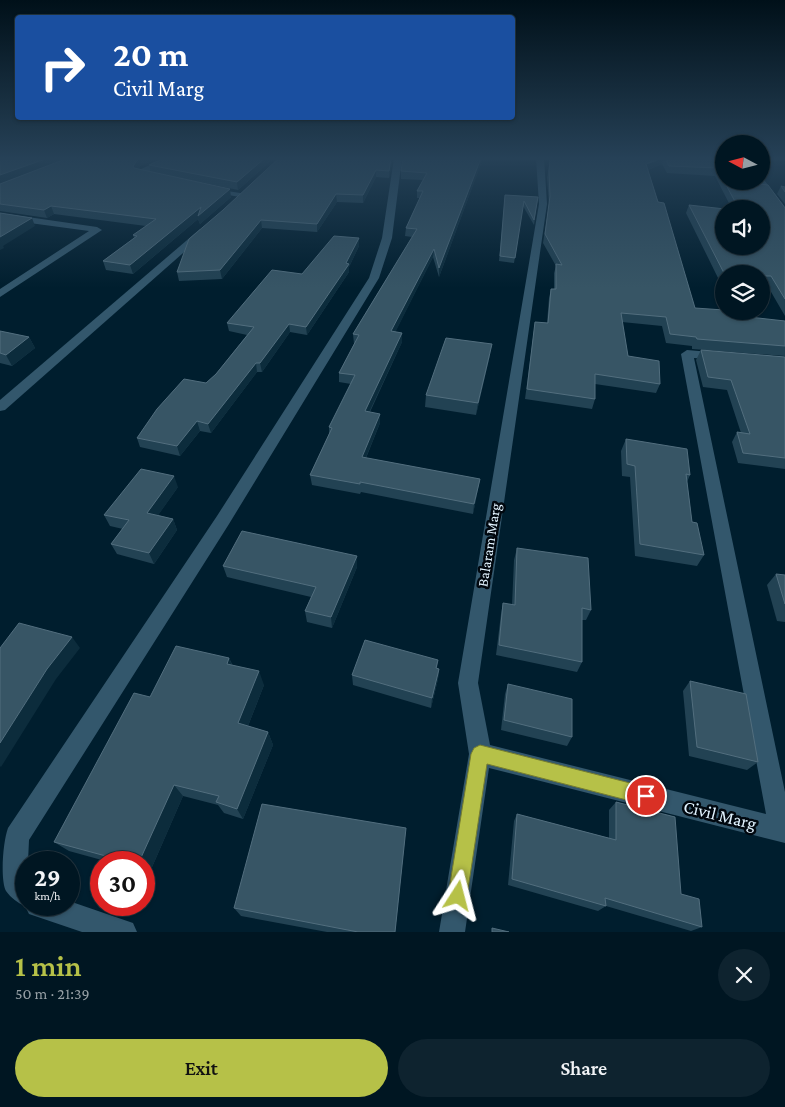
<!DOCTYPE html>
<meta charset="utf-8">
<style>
:root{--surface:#001622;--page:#0e232f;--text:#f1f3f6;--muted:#959fa5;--line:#223540;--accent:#b6c148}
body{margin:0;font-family:"Crimson Pro",serif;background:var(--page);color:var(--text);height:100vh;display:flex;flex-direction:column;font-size:19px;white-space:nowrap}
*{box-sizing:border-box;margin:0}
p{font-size:16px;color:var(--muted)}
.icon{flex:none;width:28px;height:28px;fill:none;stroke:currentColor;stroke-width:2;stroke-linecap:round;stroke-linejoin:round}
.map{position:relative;height:932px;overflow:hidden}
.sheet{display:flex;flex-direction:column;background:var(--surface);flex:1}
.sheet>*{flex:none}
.top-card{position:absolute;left:15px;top:15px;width:500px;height:105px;border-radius:5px;box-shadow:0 1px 4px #0004,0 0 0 1px var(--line);background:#1a4fa0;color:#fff;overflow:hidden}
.needle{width:32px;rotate:277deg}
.tools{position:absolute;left:715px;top:135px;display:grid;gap:10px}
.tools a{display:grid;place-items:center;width:55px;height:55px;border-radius:50%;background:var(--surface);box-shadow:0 1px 4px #0004,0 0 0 1px var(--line);font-size:25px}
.speed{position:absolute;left:15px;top:851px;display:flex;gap:10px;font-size:25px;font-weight:700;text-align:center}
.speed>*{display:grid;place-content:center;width:65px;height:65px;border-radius:50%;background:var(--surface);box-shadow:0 1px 4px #0004,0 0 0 1px var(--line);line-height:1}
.speed small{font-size:12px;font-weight:400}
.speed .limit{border:8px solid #d22;background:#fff;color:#111}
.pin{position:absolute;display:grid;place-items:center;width:42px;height:42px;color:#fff;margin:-21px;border:2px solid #fff;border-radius:50%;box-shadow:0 1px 5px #0007}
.me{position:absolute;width:55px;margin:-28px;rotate:9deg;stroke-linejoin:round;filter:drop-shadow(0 0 4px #0008)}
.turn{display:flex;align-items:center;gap:18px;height:105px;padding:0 15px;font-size:22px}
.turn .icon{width:65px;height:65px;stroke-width:2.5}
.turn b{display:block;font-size:35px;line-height:42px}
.round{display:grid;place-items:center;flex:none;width:52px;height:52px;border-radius:26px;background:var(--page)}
.overview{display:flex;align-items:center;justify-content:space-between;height:85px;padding:0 15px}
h1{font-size:30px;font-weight:600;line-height:38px;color:var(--accent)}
.cta{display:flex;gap:10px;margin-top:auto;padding:10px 15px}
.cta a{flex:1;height:58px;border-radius:30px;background:var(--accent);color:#111;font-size:20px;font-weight:600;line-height:58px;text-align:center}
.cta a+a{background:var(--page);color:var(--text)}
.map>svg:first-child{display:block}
</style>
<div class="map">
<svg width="785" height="932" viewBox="0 0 785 932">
<rect width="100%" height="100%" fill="#001e2e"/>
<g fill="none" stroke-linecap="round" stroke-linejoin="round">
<!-- minor -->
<g fill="#33576c" fill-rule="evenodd">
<polygon points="165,158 174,158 146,173 158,176 158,180 137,174 139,170"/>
<path d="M 394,158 L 402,158 L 392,238 L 379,278 L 229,524 L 29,840 L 28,862 L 26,862 L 26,905 L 69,905 L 69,901 L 133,923 L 137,932 L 82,932 L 29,914 L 25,906 C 18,903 11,898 6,891 C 0,880 3,841 8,828 L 217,516 L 369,278 L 382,238 Z"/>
<polygon points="536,158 544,158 547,204 478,683 490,745 766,814 681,354 687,350 723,353 725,356 719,360 694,358 785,792 785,843 489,768 465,932 439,932 469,754 458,683 539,204"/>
<polygon points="761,176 785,207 785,216 782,215 759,181 761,181"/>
<polygon points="208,188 240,193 244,195 240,197 211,192 208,192"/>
<polygon points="0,213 97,227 102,230 0,297 0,289 89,231 0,219"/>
<polygon points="200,229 208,231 5,410 0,411 0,400"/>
</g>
</g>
<!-- wall -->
<g fill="#224253">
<polygon points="0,158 161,158 141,165 138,169 231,197 200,224 198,219 133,274 106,270 103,261 134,238 133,235 146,226 54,214 47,218 0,211"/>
<polygon points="164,158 274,158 238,190 151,172 149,165"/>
<polygon points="393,158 389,178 376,177 363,203 337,202 317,232 262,228 222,279 179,281 177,272 223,210"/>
<polygon points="483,158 439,277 433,257 395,332 402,333 402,342 370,412 380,423 366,458 480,479 473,514 361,492 360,494 312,485 310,475 329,434 329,427 351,384 339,382 339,373 354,344 353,334 412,237 405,236 406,228 420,198 417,198 417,191 423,180 401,179 401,171"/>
<polygon points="509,158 535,158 534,160"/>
<polygon points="545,158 724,158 724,181 742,181 741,182 785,208 785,316 767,285 761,285 761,274 724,274 724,282 720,282 686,213 689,205 724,246 761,209 732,209 715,176 667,173 662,164 648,170 658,202 695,308 749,317 785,321 785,356 692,349 692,346 666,343 662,326 622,322 628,356 660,384 656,393 595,384 595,399 592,409 525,399 535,322 547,323 549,298 551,289 554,289 554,273 556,266 543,243 549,204 547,178 550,160 546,160"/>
<polygon points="761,158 785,158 785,161 761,160"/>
<polygon points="781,186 785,187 785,204 777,194"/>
<polygon points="505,195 538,197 534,225 523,206 514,263 499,261"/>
<polygon points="359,238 359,246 349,267 349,272 307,335 290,332 262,372 257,372 211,433 200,431 180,456 140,447 137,438 206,383 216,374 247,335 229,331 227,323 302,274"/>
<polygon points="0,331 29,337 35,348 12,366 0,363"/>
<polygon points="701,350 785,357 785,469 738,463 732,442 737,432 741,433 727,390 703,387 696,360"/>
<polygon points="490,355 476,415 425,407 426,395"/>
<polygon points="626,439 690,475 687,482 692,522 704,555 697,566 635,556 630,477 622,476 621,451"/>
<polygon points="178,487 158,515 173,519 177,530 154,564 117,554 111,544 123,529 110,526 104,515"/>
<polygon points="517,548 591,610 586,620 582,620 582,662 577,672 496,655 501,614 503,603 512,605 514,560"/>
<polygon points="223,566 357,567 332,628 307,622 305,611 311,597 227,577"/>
<polygon points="776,574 785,575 785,622 777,621 767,585"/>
<polygon points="229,658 233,666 264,685 248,726 268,732 273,745 243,819 224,813 218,805 183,796 149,874 144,872 144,862 109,862 69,851 54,842 150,697"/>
<polygon points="438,660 437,668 439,669 438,679 431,708 353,685 352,675"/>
<polygon points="690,681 758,762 747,770 689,756 683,691"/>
<polygon points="508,684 572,737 567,746 501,730 505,694"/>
<polygon points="616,802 681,894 702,927 691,931 606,906 598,911 508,885 514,821 517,814 609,838 609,810"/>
<polygon points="406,828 395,932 327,932 241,916 234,908"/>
</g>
<!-- shaded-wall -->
<g fill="#0c2c3c">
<polygon points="48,158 69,158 0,184 0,175"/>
<polygon points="139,158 161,158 141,165 135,173 133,166"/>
<polygon points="265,158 274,158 238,190 237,182"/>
<polygon points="391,158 393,158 389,178 389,171"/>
<polygon points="481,158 483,158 439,277 439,268"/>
<polygon points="663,158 664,158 662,164 644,171 646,164"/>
<polygon points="376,170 376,177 363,203 363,195"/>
<polygon points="230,189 231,197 200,224 198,219 133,274 130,265 201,207"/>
<polygon points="336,194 337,202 317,232 317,224"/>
<polygon points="51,206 54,214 47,218 44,210"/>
<polygon points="32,218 35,226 3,246 4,248 0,250 0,237"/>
<polygon points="261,220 262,228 222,279 220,270"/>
<polygon points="359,238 359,246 349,267 349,272 307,335 306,327 346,263"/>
<polygon points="434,249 433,257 391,341 391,331"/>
<polygon points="289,324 290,332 262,372 260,363"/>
<polygon points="402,333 402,342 365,421 365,411"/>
<polygon points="29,337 35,348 12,366 6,355"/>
<polygon points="492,344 490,355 476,415 478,403"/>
<polygon points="256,363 257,372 211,433 208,424"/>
<polygon points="380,414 380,423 362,467 362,457"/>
<polygon points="197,421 200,431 180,456 177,446"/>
<polygon points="174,476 178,487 152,524 147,513"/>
<polygon points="480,479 473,514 474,504"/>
<polygon points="173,519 177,530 154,564 149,553"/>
<polygon points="357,556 357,567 332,628 331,617"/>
<polygon points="72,637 80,648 56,679 1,767 0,766 0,743 47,669"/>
<polygon points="229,658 235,672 227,664"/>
<polygon points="439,669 438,679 431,708 432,698"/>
<polygon points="259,671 264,685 244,736 238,723"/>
<polygon points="268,732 273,745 243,819 237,809"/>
<polygon points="174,785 183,796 149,874 144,869 144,862 139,862"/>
</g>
<!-- building -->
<g fill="#375565" stroke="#526e7e">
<polygon points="0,158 48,158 0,175"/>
<polygon points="68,158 141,158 139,158 133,166 134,168 230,189 198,216 201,207 130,265 103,261 137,236 133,235 156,219 51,206 44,210 0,204 0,184"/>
<polygon points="164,158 265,158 237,182 149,165"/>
<polygon points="279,158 391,158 389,171 376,170 363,195 336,194 317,224 261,220 220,270 177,272 189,239 223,210"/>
<polygon points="403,158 481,158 439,268 434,249 391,331 402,333 365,411 380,414 362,457 480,479 474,504 360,482 360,484 310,475 332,428 329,427 355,375 339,373 359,335 353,334 417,229 406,228 423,191 417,191 427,173 401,171"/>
<polygon points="550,158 663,158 646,164 658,202 664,203 695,308 724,310 724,311 746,311 749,317 785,321 785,346 697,339 696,337 670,334 666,317 621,313 628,356 659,361 660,384 595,374 595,399 527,389 535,322 548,323 551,289 556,289 556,264 562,265 545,234 550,196 549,171"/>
<polygon points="665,158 724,158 724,180 718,168 669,166"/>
<polygon points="724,181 742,181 741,182 768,185 785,208 785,299 771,276 761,276 761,274 724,273 689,205 725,209 724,209 724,246 761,246 761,209 739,209"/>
<polygon points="781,186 785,187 785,192"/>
<polygon points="505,195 538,197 534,220 524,201 515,258 500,256"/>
<polygon points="0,213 32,218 0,237"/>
<polygon points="334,236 359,238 346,263 349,264 306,327 289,324 260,363 256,363 208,424 197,421 177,446 137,438 157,409 184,379 206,383 216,374 254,327 227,323 272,270 302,274"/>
<polygon points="0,331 29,337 6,355 0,353"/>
<polygon points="446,338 492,344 478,403 426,395"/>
<polygon points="701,350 785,357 785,458 743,453 737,432 750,434 731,380 708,377"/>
<polygon points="626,439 687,449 690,475 686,474 692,522 697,523 704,555 640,544 635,466 627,464"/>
<polygon points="141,469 174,476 147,513 173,519 149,553 111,544 129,520 104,515"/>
<polygon points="242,531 357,556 331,617 305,611 316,587 223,566"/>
<polygon points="517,548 588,558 591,610 582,608 582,662 499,645 503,603 515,605"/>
<polygon points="776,574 785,575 785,604"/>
<polygon points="19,623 72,637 47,669 0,743 0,648"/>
<polygon points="365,640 438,660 436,668 439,669 432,698 352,675"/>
<polygon points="176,646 229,658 227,664 259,671 238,723 268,732 237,809 216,802 219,796 174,785 139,862 128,862 54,842 134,693 150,697"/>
<polygon points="690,681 746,694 758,762 697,747"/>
<polygon points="508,684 572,699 572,737 504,720"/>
<polygon points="616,802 675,817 681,894 699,899 702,927 605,898 606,906 512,879 517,814 616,840"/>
<polygon points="262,804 406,828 395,932 358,932 234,908"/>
<polygon points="492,928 509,932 492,932"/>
</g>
<!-- sky -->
<linearGradient id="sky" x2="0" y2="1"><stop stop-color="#001019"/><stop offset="0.55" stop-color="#264157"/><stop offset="1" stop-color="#264157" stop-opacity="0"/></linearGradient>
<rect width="785" height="288" fill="url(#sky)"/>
<!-- route -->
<polygon fill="#b6c148" stroke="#767d2f" points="480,745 646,787 652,790 655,796 652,802 646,805 487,764 467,896 465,903 458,906 451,903 448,896 471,754 474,748"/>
<g text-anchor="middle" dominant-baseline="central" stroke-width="5" stroke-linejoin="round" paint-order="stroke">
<!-- street labels -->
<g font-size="15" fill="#e1f3ff" stroke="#00070e">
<text transform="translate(489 545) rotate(-81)">Balaram Marg</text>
</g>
<!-- near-street labels -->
<g font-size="18" fill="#e1f3ff" stroke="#00070e">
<text transform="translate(720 815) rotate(14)">Civil Marg</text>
</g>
</g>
</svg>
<div class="tools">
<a><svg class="needle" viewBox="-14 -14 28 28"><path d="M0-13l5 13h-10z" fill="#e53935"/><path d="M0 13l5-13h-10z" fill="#959fa5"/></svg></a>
<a><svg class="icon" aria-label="sound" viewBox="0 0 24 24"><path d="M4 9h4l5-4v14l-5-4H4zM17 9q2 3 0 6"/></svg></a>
<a><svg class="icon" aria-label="layers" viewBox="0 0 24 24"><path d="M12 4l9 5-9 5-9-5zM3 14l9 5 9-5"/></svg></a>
</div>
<div class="speed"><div>29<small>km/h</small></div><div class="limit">30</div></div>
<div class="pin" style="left:646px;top:796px;background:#d93025"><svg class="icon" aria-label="arrive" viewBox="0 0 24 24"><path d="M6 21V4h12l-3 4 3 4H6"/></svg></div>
<svg class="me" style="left:458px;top:896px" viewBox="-20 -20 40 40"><path d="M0-17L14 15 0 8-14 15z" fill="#b6c148" stroke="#fff" stroke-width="4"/></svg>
<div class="top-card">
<div class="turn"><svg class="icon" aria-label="right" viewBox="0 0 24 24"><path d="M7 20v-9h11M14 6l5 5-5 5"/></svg><div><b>20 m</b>Civil Marg</div></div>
</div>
</div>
<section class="sheet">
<div class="overview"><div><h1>1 min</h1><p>50 m · 21:39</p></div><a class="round"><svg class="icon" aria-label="close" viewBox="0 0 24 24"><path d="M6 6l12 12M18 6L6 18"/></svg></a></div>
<div class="cta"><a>Exit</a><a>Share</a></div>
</section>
